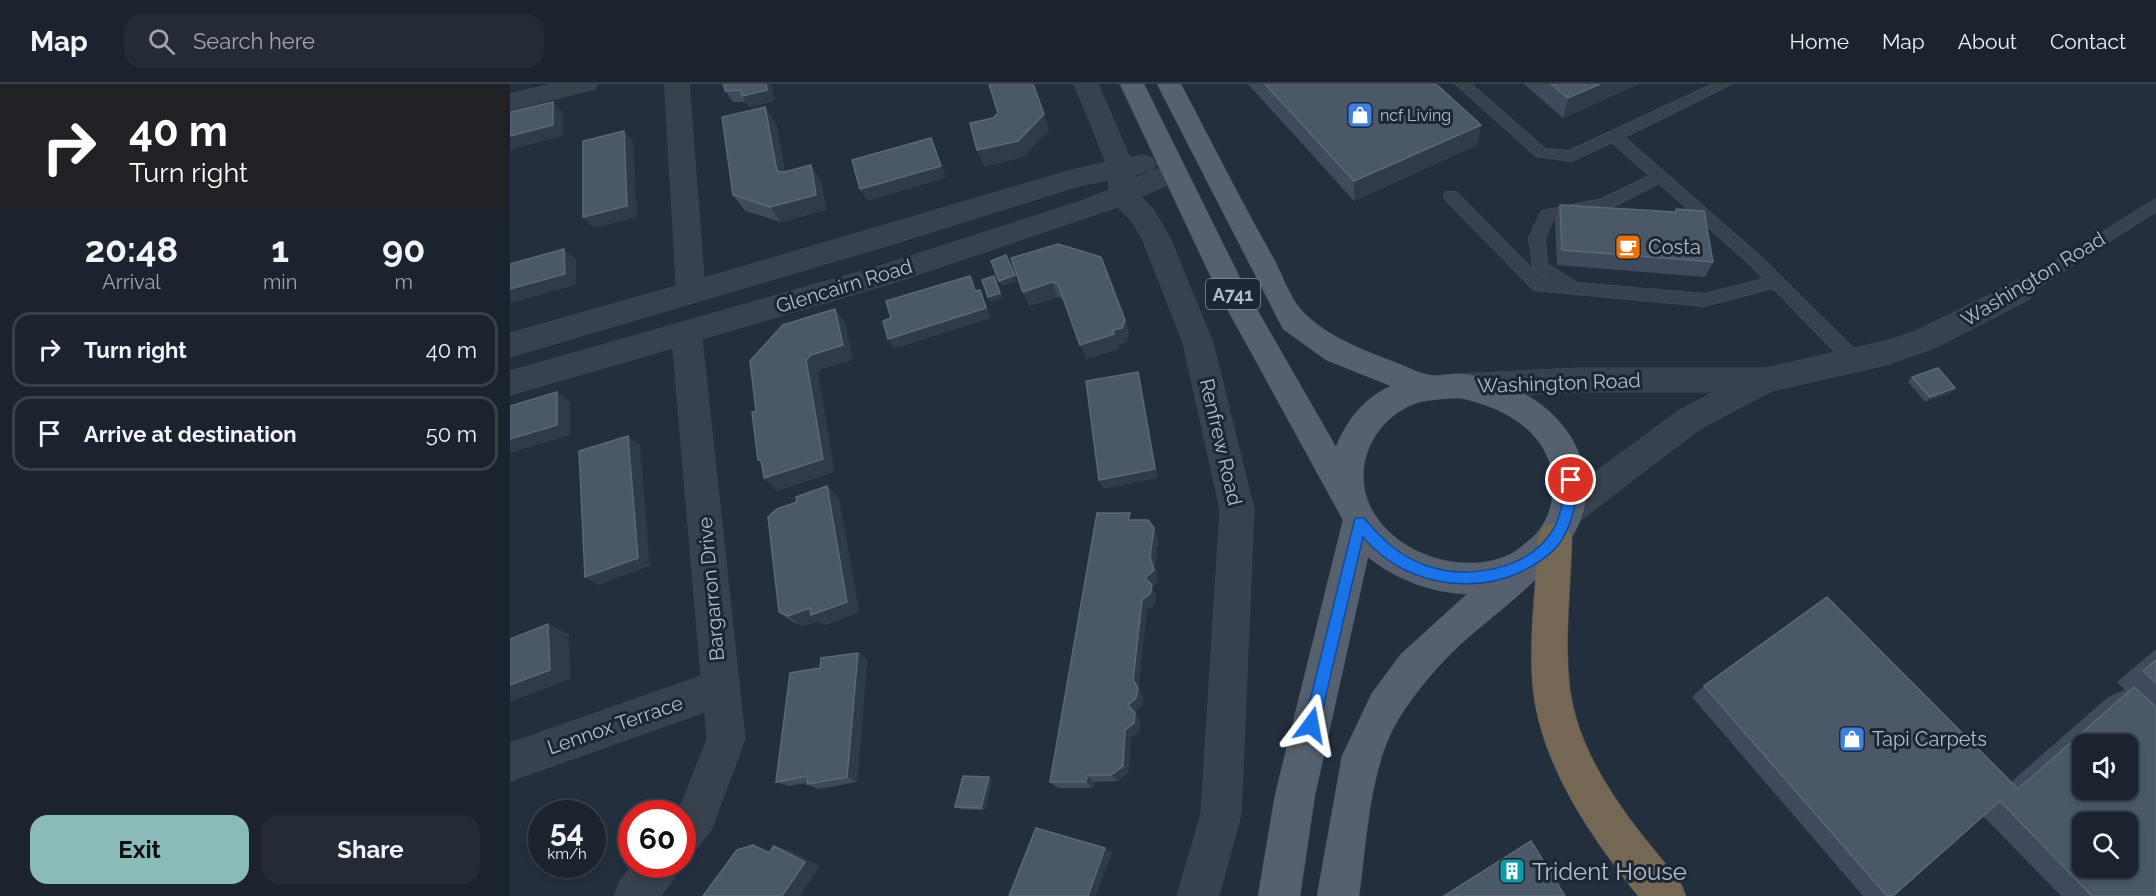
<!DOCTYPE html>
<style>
:root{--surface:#1b232e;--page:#242b36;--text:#f1f3f6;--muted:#a0a4aa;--line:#39404a;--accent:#8bbbb9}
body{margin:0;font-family:Raleway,sans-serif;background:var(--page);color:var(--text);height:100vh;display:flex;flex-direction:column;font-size:22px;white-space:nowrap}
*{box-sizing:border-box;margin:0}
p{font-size:20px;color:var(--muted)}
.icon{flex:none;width:33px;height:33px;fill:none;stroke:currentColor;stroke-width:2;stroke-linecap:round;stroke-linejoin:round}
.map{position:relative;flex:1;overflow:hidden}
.panel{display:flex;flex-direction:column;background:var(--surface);width:510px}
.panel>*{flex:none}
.guide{background:#202124;color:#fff;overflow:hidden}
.controls{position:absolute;left:1562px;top:650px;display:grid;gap:12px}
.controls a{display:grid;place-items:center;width:66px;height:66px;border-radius:12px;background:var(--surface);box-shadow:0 3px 9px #0003,0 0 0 2px var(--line);font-size:30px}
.speed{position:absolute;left:18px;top:716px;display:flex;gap:12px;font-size:30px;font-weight:700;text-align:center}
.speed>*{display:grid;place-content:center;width:78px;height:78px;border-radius:50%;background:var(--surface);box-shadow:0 3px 9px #0003,0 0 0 2px var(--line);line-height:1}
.speed small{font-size:15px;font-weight:400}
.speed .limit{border:9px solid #d22;background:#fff;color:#111}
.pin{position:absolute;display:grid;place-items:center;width:51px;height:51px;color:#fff;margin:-26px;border:3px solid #fff;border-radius:50%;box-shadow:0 2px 6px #0007}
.me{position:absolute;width:66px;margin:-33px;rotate:13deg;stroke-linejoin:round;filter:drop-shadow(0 0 4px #0008)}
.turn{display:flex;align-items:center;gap:21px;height:126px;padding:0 30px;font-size:27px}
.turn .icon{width:78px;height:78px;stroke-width:2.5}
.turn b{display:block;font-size:42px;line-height:51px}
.eta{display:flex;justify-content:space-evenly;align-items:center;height:102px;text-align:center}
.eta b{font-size:36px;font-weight:700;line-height:42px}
.cta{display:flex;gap:12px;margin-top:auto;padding:12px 30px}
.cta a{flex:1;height:69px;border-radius:18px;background:var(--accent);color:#111;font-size:24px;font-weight:700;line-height:69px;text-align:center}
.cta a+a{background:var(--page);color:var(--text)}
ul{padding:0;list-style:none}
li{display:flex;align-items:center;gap:18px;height:75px;margin:0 12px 9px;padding:0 18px;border:3px solid var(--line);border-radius:18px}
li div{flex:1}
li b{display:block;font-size:22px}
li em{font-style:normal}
header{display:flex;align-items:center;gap:36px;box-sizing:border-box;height:84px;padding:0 30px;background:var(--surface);border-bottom:2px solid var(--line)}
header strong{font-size:28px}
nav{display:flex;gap:33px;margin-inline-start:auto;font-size:21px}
.search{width:420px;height:54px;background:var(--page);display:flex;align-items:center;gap:15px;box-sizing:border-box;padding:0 21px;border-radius:18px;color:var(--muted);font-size:22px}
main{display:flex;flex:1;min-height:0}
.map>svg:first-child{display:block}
</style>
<header>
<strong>Map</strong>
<div class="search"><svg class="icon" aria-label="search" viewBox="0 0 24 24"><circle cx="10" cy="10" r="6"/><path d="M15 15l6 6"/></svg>Search here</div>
<nav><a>Home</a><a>Map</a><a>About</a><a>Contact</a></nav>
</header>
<main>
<section class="panel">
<div class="guide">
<div class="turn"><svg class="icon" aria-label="right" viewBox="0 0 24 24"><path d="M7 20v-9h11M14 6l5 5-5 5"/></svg><div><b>40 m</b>Turn right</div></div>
</div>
<div class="eta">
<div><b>20:48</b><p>Arrival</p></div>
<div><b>1</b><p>min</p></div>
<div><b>90</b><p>m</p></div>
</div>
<ul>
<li><svg class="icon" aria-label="right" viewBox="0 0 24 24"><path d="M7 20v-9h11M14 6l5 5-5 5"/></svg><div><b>Turn right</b></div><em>40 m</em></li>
<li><svg class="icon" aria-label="arrive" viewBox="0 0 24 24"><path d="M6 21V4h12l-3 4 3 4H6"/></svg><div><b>Arrive at destination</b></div><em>50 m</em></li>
</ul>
<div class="cta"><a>Exit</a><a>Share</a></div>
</section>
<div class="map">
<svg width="1646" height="812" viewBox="0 0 1646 812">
<rect width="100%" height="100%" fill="#242f3e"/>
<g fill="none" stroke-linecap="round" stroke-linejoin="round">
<defs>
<g id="lane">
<path d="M 946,0 L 961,0 L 1035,65 L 1059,67 L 1203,0 L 1221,0 L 1114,53 L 1253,175 L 1351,272 L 1353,277 L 1351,282 L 1339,282 L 1263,204 L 1194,222 L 1024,206 L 936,116 L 934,112 L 936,108 L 946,108 L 1024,187 L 1019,154 L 1032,127 L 1092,115 L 1140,92 L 1102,58 L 1061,77 L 1026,72 ZM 1149,99 L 1243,183 L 1254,195 L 1194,210 L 1067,199 L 1037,180 L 1035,154 L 1043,135 L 1100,124 ZM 1025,187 L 1040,197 L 1034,196 Z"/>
<polygon points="1646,115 1646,127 1516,211 1504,211 1502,207 1504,203"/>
</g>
<g id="street">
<polygon points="43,0 88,0 85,5 0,26 0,10"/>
<polygon points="155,0 179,0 194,194 558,87 596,78 564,0 588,0 620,74 633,71 642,74 646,80 642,86 624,91 625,94 663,79 672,82 676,88 672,94 631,113 643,125 660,154 703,259 744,425 731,730 709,812 667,812 691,730 710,425 673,259 632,154 623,139 608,123 386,198 192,255 235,655 201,746 186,765 172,771 172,729 164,729 172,719 197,655 195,628 0,697 0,659 191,592 163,264 0,311 0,287 373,181 571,117 599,106 598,96 569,102 380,161 0,273 0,249 166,202"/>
<polygon points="1510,196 1520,199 1524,207 1520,215 1425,264 1376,281 1262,307 1190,345 1071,436 1059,441 1047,436 1042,426 1047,416 1168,327 1203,308 1067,308 950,314 939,311 935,302 939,293 950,290 1067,284 1255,284 1375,257 1403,248"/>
<polygon points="124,780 170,780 164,794 151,812 104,812 110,797"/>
</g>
<path id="primary" d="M 610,0 L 634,0 L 737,208 L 826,363 C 837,336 854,314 881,302 L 816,276 L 773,245 L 647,0 L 671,0 C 702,59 732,119 765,177 C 773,193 782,218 795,230 C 820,254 855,267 887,279 C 897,283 908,289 919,291 C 929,293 941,289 952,290 C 1017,297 1080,343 1076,414 C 1072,469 992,523 953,558 C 929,580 906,607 889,634 C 859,683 857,756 849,812 L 807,812 L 832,672 L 862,609 L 891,570 L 957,510 C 922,509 885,495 858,473 L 805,711 L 790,812 L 748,812 L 765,711 L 833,436 L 709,210 ZM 950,314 C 998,324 1046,352 1043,407 C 1042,424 1036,440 1024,452 C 1016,459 1008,466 999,471 C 954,491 891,472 865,431 C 839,391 859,340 901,321 C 915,315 934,315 950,314 Z"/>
<path id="highway" d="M 1045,439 L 1057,443 L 1062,454 C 1061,504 1054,555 1060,605 C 1070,679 1124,742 1170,797 L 1176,812 L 1128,812 C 1081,753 1032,683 1023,606 C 1018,556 1026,504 1028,454 L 1033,443 Z"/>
</defs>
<!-- lane casing -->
<use href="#lane" stroke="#414a57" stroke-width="2"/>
<!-- street casing -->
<use href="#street" stroke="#414a57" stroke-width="1"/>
<!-- primary casing -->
<use href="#primary" stroke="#414a57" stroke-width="1"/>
<!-- highway casing -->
<use href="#highway" stroke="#434c59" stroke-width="1"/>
<!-- lane -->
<use href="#lane" fill="#38414e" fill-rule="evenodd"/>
<!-- street -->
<use href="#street" fill="#38414e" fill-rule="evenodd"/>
<!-- primary -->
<use href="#primary" fill="#56606e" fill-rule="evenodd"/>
<!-- highway -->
<use href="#highway" fill="#746855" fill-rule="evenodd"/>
</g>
<!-- wall -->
<g fill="#3f4b5c">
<polygon points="211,0 261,0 264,17 239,23 236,18 223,18"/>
<polygon points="738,0 926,0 971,41 967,61 844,117"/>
<polygon points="1014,0 1129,0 1053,34"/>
<polygon points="266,39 275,88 311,97 316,126 271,138 235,127 223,111"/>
<polygon points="1050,121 1165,128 1166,125 1203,178 1195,193 1047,181 1045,137"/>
<polygon points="501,174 615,236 619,250 616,258 608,261 609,265 576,275 554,215 548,213 519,222"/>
<polygon points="1402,293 1445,304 1440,309 1415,318 1398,298"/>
<polygon points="317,402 329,415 349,528 315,541 308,537 292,542 283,538 269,528 287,418"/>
<polygon points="622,436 644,444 648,456 645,483 648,497 642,502 646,512 645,520 637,526 628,605 633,612 632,622 624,629 630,637 630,647 621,654 618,689 608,697 584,698 583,704 548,704 540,698"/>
<polygon points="1646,565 1646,812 1551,812 1473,732 1383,812 1353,812 1182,613 1194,602 1501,698 1598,613 1615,606 1607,598"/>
<polygon points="348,569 357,575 347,698 308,705 297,700 297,699 278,702 266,698 310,584"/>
<polygon points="482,696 475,726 450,725 445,723"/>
</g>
<!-- shaded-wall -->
<g fill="#2f3b4b">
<polygon points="256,0 261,0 264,17 239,23 232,12"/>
<polygon points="1090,0 1129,0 1053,34 1058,14"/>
<polygon points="43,18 53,29 53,52 0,66 0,52"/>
<polygon points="255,23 266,39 277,102 267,87"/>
<polygon points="534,30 539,46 514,73 474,83 467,66"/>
<polygon points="971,41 967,61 844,117 844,97"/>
<polygon points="114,47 123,58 127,133 84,144 73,133"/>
<polygon points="421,54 426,65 436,94 357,117 350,105"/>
<polygon points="301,81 311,97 316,126 271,138 260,123"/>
<polygon points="54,165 66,176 66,201 0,219 0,205"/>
<polygon points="505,191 507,197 492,202 489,197"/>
<polygon points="484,192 493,214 481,218 478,213"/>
<polygon points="542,198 548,213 519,222 513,208"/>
<polygon points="470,206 475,217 481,234 384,265 378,255"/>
<polygon points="325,225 336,240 343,276 312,285 308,290 325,388 267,407 254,394 296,276"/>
<polygon points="615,236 619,250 616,258 608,261 609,265 576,275 570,261 603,246"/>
<polygon points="628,288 631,298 648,394 593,405 589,396"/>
<polygon points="1445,304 1440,309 1415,318 1420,313"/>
<polygon points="47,308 60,318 60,351 0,369 0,355"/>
<polygon points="118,352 130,361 140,482 88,501 75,493"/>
<polygon points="317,402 329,415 349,528 315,541 308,537 292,542 278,532"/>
<polygon points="644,444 648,456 645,483 648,497 642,502 646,512 645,520 637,526 628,605 623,596 635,494 640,472"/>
<polygon points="38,540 59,550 60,595 0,618 0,601"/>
<polygon points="348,569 357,575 347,698 337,693"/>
<polygon points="628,604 633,612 632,622 623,629 618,621"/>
<polygon points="625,629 630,637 630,647 621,654 618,689 608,697 601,691 615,646"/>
<polygon points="577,691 584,698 583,704 576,698"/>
<polygon points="479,693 482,696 475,726 471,724"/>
<polygon points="243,761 260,766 275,774 259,769"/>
<polygon points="264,762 281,767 310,782 290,812 272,812"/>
<polygon points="595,764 602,768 586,812 578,812"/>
</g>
<!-- building -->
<g fill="#4b5868" stroke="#5c6777" stroke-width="1.5" fill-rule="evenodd">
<polygon points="214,0 256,0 257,6 232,12 231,6 215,7"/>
<polygon points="479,0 523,0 534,30 508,57 467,66 460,39 483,34 488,29"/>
<polygon points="755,0 926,0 971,41 844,97"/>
<polygon points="1041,0 1090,0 1058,14"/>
<polygon points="43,18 43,41 0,52 0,28"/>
<polygon points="255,23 267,87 274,88 301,81 306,111 260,123 223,111 212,33"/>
<polygon points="114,47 117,122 73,133 73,57"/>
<polygon points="421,54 431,82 350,105 342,76"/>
<polygon points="1050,121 1166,128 1166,125 1194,127 1203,178 1052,166"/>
<polygon points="548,160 591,173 615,236 612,244 603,246 604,250 570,261 548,200 542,198 513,208 501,174"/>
<polygon points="54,165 55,190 0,205 0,180"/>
<polygon points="496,171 505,191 489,197 481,177"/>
<polygon points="460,192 465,207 470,206 476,224 378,255 373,237 381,234 376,217"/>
<polygon points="484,192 490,209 478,213 472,196"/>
<polygon points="325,225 333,261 301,271 296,276 313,375 254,394 251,376 248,376 242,328 246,327 240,277 273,241"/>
<polygon points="1428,284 1445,304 1420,313 1402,293"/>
<polygon points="628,288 645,385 589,396 576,297"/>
<polygon points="47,308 47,341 0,355 0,322"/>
<polygon points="118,352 128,474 75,493 69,367"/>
<polygon points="317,402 337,518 301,531 300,524 278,532 269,528 258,433 267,425 287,418 286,413"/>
<polygon points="587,429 620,429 618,436 638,436 644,444 640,472 644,486 635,494 642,501 640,510 632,516 623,596 628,604 626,614 618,621 625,629 624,639 615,646 613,682 601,691 577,691 576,698 540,698"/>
<path d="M 1317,513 L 1508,705 L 1624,603 L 1646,623 L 1646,812 L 1582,812 L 1490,717 L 1383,812 L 1377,812 L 1194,602 ZM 1572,660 L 1617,660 L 1617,705 L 1572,705 ZM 1572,738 L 1617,738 L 1617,783 L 1572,783 Z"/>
<polygon points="38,540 40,586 0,601 0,555"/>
<polygon points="348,569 337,693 297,700 298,692 266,698 280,589 310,584 311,574"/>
<polygon points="1646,576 1646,599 1633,587"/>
<polygon points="453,692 479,693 471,724 445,723"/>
<polygon points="526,744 595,764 578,812 499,812"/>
<polygon points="1021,757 1055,812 934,812"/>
<polygon points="243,761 259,769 264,762 295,778 272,812 193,812 227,766"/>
</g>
<!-- route -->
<path fill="#1a73e8" stroke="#114b97" stroke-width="1.5" d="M 1061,390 L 1068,396 C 1066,419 1063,438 1051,457 C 1042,471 1025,481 1011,488 C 957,512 892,499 853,453 L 809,641 L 807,647 L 801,649 L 796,647 L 794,641 L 845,434 L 854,434 C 871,454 890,473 915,481 C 956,496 1015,487 1041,449 C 1052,432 1053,415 1054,396 Z"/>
<!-- icons -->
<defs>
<symbol id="shop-square" viewBox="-11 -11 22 22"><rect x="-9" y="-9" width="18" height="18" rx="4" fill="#3f7fe0" stroke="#1d2633"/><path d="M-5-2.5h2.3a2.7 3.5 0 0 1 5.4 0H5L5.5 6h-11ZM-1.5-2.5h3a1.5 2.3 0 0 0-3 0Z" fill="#fff"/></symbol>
<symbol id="cafe-square" viewBox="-11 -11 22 22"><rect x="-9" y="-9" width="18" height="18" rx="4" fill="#e8710a" stroke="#1d2633"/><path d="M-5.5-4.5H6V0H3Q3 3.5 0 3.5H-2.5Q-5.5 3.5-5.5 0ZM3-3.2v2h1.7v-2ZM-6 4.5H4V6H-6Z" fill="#fff"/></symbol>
<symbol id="building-square" viewBox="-11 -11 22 22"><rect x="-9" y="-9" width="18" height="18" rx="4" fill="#0f9aa8" stroke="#1d2633"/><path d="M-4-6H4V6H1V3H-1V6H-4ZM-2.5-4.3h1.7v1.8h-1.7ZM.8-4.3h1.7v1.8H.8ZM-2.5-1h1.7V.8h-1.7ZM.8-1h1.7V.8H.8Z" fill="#fff"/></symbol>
</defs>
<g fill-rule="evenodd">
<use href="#shop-square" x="835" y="16" width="30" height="30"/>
<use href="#cafe-square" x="1103" y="148" width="30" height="30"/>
<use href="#shop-square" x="1327" y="640" width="30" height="30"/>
<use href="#building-square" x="987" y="772" width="30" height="30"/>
</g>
<g text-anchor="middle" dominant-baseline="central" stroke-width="6" stroke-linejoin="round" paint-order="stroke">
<!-- far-poi labels -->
<g font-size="16" fill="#b4bcc9" stroke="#1d2633" text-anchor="start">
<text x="870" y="31">ncf Living</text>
</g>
<!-- shield labels -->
<rect fill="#1d2633" stroke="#878f9c" stroke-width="1.5" x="696" y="195" width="54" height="30" rx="4.5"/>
<g font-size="18" font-weight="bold" fill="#b4bcc9">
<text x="723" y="210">A741</text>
</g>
<!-- poi labels -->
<g font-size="20" fill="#b4bcc9" stroke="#1d2633" text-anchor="start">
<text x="1138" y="163">Costa</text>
<text x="1362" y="655">Tapi Carpets</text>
</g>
<!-- street labels -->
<g font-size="20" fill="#b4bcc9" stroke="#1d2633">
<text transform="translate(1523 195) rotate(-31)">Washington Road</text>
<text transform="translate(334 202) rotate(-17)">Glencairn Road</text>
<text transform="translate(1049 299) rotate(-2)">Washington Road</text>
<text transform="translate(711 358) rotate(77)">Renfrew Road</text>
<text transform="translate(201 505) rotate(-95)">Bargarron Drive</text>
<text transform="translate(105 641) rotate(-19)">Lennox Terrace</text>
</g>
<!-- near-poi labels -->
<g font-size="24" fill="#b4bcc9" stroke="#1d2633" text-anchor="start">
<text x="1022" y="787">Trident House</text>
</g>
</g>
</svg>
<div class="controls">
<a><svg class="icon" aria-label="sound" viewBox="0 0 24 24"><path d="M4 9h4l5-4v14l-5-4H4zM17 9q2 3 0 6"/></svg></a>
<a><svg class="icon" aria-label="search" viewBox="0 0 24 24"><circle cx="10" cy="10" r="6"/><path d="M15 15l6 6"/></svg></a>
</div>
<div class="speed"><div>54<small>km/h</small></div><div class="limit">60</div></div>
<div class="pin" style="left:1061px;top:396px;background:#d93025"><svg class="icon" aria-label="arrive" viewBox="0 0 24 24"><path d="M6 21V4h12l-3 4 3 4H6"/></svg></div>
<svg class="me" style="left:801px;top:641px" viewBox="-20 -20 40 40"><path d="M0-17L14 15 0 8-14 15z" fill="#1a73e8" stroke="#fff" stroke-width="4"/></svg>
</div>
</main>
